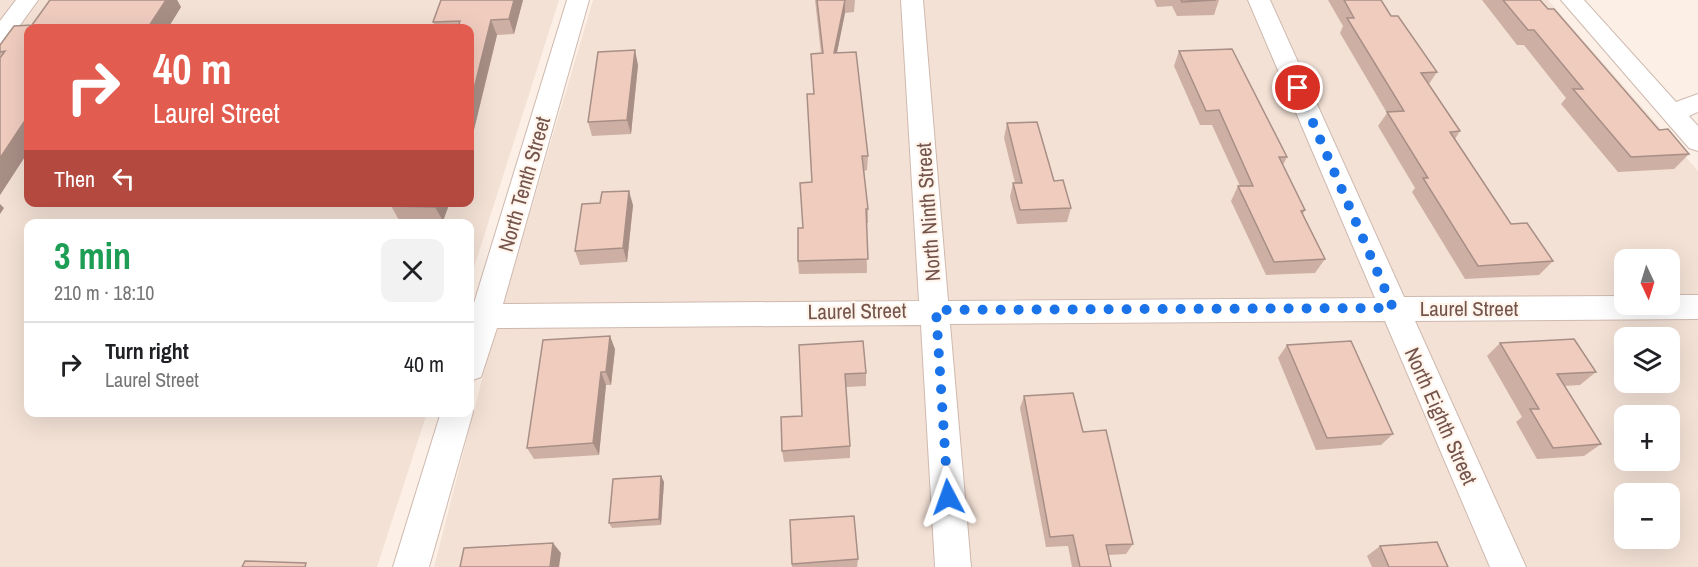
<!DOCTYPE html>
<meta charset="utf-8">
<style>
:root{--surface:#fff;--page:#f2f2f2;--text:#202124;--muted:#757577;--line:#e0e0e0}
body{margin:0;font-family:"Archivo Narrow",sans-serif;background:var(--page);color:var(--text);height:100vh;display:flex;flex-direction:column;font-size:22px;white-space:nowrap}
*{box-sizing:border-box;margin:0}
p{font-size:20px;color:var(--muted)}
.icon{flex:none;width:33px;height:33px;fill:none;stroke:currentColor;stroke-width:2;stroke-linecap:round;stroke-linejoin:round}
.map{position:relative;flex:1;overflow:hidden}
.side{position:absolute;left:24px;top:219px;width:450px;height:198px;display:flex;flex-direction:column;background:var(--surface);border-radius:12px;box-shadow:0 6px 24px #0002}
.side>*{flex:none}
.banner{position:absolute;left:24px;top:24px;width:450px;height:183px;border-radius:12px;box-shadow:0 6px 24px #0002;background:#e25c4f;color:#fff;overflow:hidden}
.needle{width:39px;rotate:176deg}
.fabs{position:absolute;left:1614px;top:249px;display:grid;gap:12px}
.fabs a{display:grid;place-items:center;width:66px;height:66px;border-radius:12px;background:var(--surface);box-shadow:0 6px 24px #0002;font-size:30px}
.pin{position:absolute;display:grid;place-items:center;width:51px;height:51px;color:#fff;margin:-26px;border:3px solid #fff;border-radius:50%;box-shadow:0 2px 6px #0007}
.me{position:absolute;width:66px;margin:-33px;rotate:356deg;stroke-linejoin:round;filter:drop-shadow(0 0 4px #0008)}
.turn{display:flex;align-items:center;gap:21px;height:126px;padding:0 30px;font-size:27px}
.turn .icon{width:78px;height:78px;stroke-width:2.5}
.turn b{display:block;font-size:42px;line-height:51px}
.then{display:flex;align-items:center;height:57px;padding:0 30px;background:#0003;gap:12px;font-size:22px}
.round{display:grid;place-items:center;flex:none;width:63px;height:63px;border-radius:12px;background:var(--page)}
.overview{display:flex;align-items:center;justify-content:space-between;height:102px;padding:0 30px}
h1{font-size:36px;font-weight:700;line-height:45px;color:#1e9e55}
ul{padding:0;list-style:none}
li{display:flex;align-items:center;gap:18px;height:84px;padding:0 30px;border-top:2px solid var(--line)}
li div{flex:1}
li b{display:block;font-size:22px}
li em{font-style:normal}
.map>svg:first-child{display:block}
</style>
<div class="map">
<svg width="1698" height="567" viewBox="0 0 1698 567">
<rect width="100%" height="100%" fill="#fcf0e6"/>
<!-- residential -->
<g fill="#f3e1d5" fill-rule="evenodd">
<path d="M 0,0 L 559,0 L 470,280 L 470,224 L 28,224 L 28,412 L 427,413 L 377,567 L 0,567 ZM 28,28 L 470,28 L 470,202 L 28,202 Z"/>
<path d="M 593,0 L 1548,0 L 1698,171 L 1698,567 L 434,567 L 491,344 ZM 1624,260 L 1670,260 L 1670,304 L 1624,304 ZM 1624,338 L 1670,338 L 1670,382 L 1624,382 ZM 1624,416 L 1670,416 L 1670,460 L 1624,460 ZM 1624,494 L 1670,494 L 1670,538 L 1624,538 Z"/>
</g>
<g fill="none" stroke-linecap="round" stroke-linejoin="round">
<defs>
<g id="street">
<polygon points="16,0 38,0 8,42 0,44 0,21"/>
<polygon points="567,0 589,0 503,304 919,301 901,0 923,0 948,301 1375,298 1248,0 1270,0 1404,297 1624,296 1624,304 1670,304 1670,295 1698,295 1698,319 1415,321 1526,567 1490,567 1385,321 950,324 971,567 935,567 921,325 497,328 481,377 470,381 470,316"/>
<polygon points="1561,0 1584,0 1676,102 1698,94 1698,112 1689,116 1698,126 1698,151 1689,148"/>
<polygon points="470,405 473,412 429,567 393,567 441,412 470,412"/>
</g>
</defs>
<!-- street casing -->
<use href="#street" stroke="#cfb9af" stroke-width="2"/>
<!-- street -->
<use href="#street" fill="#fff" fill-rule="evenodd"/>
</g>
<!-- wall -->
<g fill="#ceafa4">
<polygon points="50,0 177,0 181,7 168,28 28,28 28,152 0,195 0,45 32,25"/>
<polygon points="441,0 523,0 514,34 497,35 470,146 470,28 436,28 433,22"/>
<polygon points="815,0 855,0 854,12 845,13 837,52 868,156 867,170 864,171 868,209 868,223 866,223 867,273 799,274 798,261 803,228 812,182 821,53"/>
<polygon points="1154,0 1219,0 1214,15 1177,16 1172,6 1157,7"/>
<polygon points="1328,0 1381,0 1391,16 1437,72 1429,84 1460,131 1455,139 1511,224 1553,261 1539,275 1465,279 1412,192 1415,188 1378,126 1387,113 1340,33 1343,26"/>
<polygon points="1482,0 1540,0 1659,130 1689,154 1674,169 1618,172 1561,104 1566,98 1524,45 1517,45"/>
<polygon points="1179,51 1287,157 1283,165 1305,210 1303,214 1325,259 1315,273 1266,275 1231,201 1238,186 1240,186 1212,125 1200,125 1174,66"/>
<polygon points="638,65 631,134 592,136 588,122"/>
<polygon points="1007,123 1054,181 1071,208 1067,222 1017,224 1010,197 1013,183 1015,183 1004,138"/>
<polygon points="392,202 450,202 443,221 399,220 391,206"/>
<polygon points="633,205 627,262 580,265 575,251"/>
<polygon points="1500,343 1596,372 1580,385 1564,386 1601,444 1584,456 1537,459 1516,422 1522,417 1487,356"/>
<polygon points="799,345 866,373 866,386 846,387 850,446 850,458 784,462 782,451 802,416"/>
<polygon points="1287,345 1393,434 1381,445 1316,450 1278,358"/>
<polygon points="615,349 611,385 606,385 599,455 534,459 527,448"/>
<polygon points="1024,396 1133,544 1126,554 1108,555 1111,567 1072,567 1068,546 1046,547 1020,408"/>
<polygon points="661,476 664,482 661,525 612,528 609,523"/>
<polygon points="1380,546 1448,567 1372,567 1367,556"/>
<polygon points="858,559 857,567 792,567 792,564"/>
</g>
<!-- shaded-wall -->
<g fill="#a88f86">
<polygon points="157,0 177,0 181,7 168,28 151,28 149,26"/>
<polygon points="514,0 523,0 514,34 509,19"/>
<polygon points="845,0 845,13 834,67 834,53"/>
<polygon points="491,20 497,35 470,146 470,105"/>
<polygon points="635,50 638,65 631,134 627,120"/>
<polygon points="28,116 28,152 0,195 0,158"/>
<polygon points="629,191 633,205 627,262 623,248"/>
<polygon points="437,202 450,202 443,221 435,207"/>
<polygon points="0,204 4,208 0,214"/>
<polygon points="610,336 615,349 611,385 606,372"/>
<polygon points="601,372 606,385 599,455 593,443"/>
<polygon points="661,476 664,482 661,525 659,519"/>
<polygon points="553,543 561,553 559,567 550,567"/>
</g>
<!-- building -->
<g fill="#f0ccbf" stroke="#a88f86" stroke-width="1.5">
<polygon points="50,0 166,0 149,26 100,28 28,28 28,116 0,158 0,58 5,51 0,52 0,45 14,26 32,25"/>
<polygon points="441,0 514,0 509,19 491,20 470,105 470,28 458,28 460,21 433,22"/>
<polygon points="817,0 845,0 834,53 856,52 868,156 862,156 868,209 866,209 868,259 798,261 798,228 803,228 800,183 812,182 807,94 814,94 811,54 823,53"/>
<polygon points="1181,0 1216,0 1182,2"/>
<polygon points="1344,0 1381,0 1391,16 1398,16 1437,72 1421,73 1460,131 1450,132 1511,224 1527,223 1553,261 1478,266 1423,178 1428,178 1387,112 1404,111 1347,18 1354,18"/>
<polygon points="1503,0 1540,0 1548,9 1554,9 1659,130 1668,129 1689,154 1631,157 1573,89 1583,89 1534,30 1528,30"/>
<polygon points="1232,49 1287,157 1279,157 1305,210 1301,211 1325,259 1274,262 1238,186 1253,186 1219,110 1206,111 1179,51"/>
<polygon points="635,50 627,120 588,122 598,52"/>
<polygon points="1037,122 1054,181 1063,180 1071,208 1020,210 1013,183 1022,183 1007,123"/>
<polygon points="629,191 623,248 575,251 582,204 600,203 602,192"/>
<polygon points="392,202 437,202 435,207 391,206"/>
<polygon points="610,336 606,372 601,372 593,443 527,448 543,340"/>
<polygon points="1574,339 1596,372 1557,374 1601,444 1553,448 1530,409 1539,409 1500,343"/>
<polygon points="863,341 866,373 845,374 850,446 782,451 781,417 802,416 799,345"/>
<polygon points="1351,341 1393,434 1327,438 1287,345"/>
<polygon points="1073,393 1083,432 1106,430 1133,544 1106,545 1111,567 1080,567 1073,535 1050,537 1024,396"/>
<polygon points="661,476 659,519 609,523 613,479"/>
<polygon points="854,516 858,559 792,564 790,520"/>
<polygon points="1437,542 1448,567 1389,567 1380,546"/>
<polygon points="553,543 550,567 460,567 464,548"/>
<polygon points="245,561 306,563 305,567 242,567"/>
</g>
<g fill="none" stroke-linecap="round" stroke-linejoin="round">
<!-- route -->
<polyline stroke="#1a73e8" stroke-width="10" stroke-dasharray="0 18" points="948,497 936,310 1393,308 1298,88"/>
</g>
<g text-anchor="middle" dominant-baseline="central" stroke-width="4.5" stroke-linejoin="round" paint-order="stroke">
<!-- street labels -->
<g font-size="21" fill="#75544b" stroke="#fff5ec">
<text transform="translate(524 184) rotate(-74)">North Tenth Street</text>
<text transform="translate(928 212) rotate(-94)">North Ninth Street</text>
<text x="1469" y="308">Laurel Street</text>
<text transform="translate(857 311) rotate(-1)">Laurel Street</text>
<text transform="translate(1441 416) rotate(66)">North Eighth Street</text>
</g>
</g>
</svg>
<div class="fabs">
<a><svg class="needle" viewBox="-14 -14 28 28"><path d="M0-13l5 13h-10z" fill="#e53935"/><path d="M0 13l5-13h-10z" fill="#757577"/></svg></a>
<a><svg class="icon" aria-label="layers" viewBox="0 0 24 24"><path d="M12 4l9 5-9 5-9-5zM3 14l9 5 9-5"/></svg></a>
<a>+</a>
<a>−</a>
</div>
<div class="pin" style="left:1298px;top:88px;background:#d93025"><svg class="icon" aria-label="arrive" viewBox="0 0 24 24"><path d="M6 21V4h12l-3 4 3 4H6"/></svg></div>
<svg class="me" style="left:948px;top:497px" viewBox="-20 -20 40 40"><path d="M0-17L14 15 0 8-14 15z" fill="#1a73e8" stroke="#fff" stroke-width="4"/></svg>
<div class="banner">
<div class="turn"><svg class="icon" aria-label="right" viewBox="0 0 24 24"><path d="M7 20v-9h11M14 6l5 5-5 5"/></svg><div><b>40 m</b>Laurel Street</div></div>
<div class="then">Then<svg class="icon" aria-label="left" viewBox="0 0 24 24"><path d="M17 20v-9H6M10 6l-5 5 5 5"/></svg></div>
</div>
<section class="side">
<div class="overview"><div><h1>3 min</h1><p>210 m · 18:10</p></div><a class="round"><svg class="icon" aria-label="close" viewBox="0 0 24 24"><path d="M6 6l12 12M18 6L6 18"/></svg></a></div>
<ul>
<li><svg class="icon" aria-label="right" viewBox="0 0 24 24"><path d="M7 20v-9h11M14 6l5 5-5 5"/></svg><div><b>Turn right</b><p>Laurel Street</p></div><em>40 m</em></li>
</ul>
</section>
</div>
